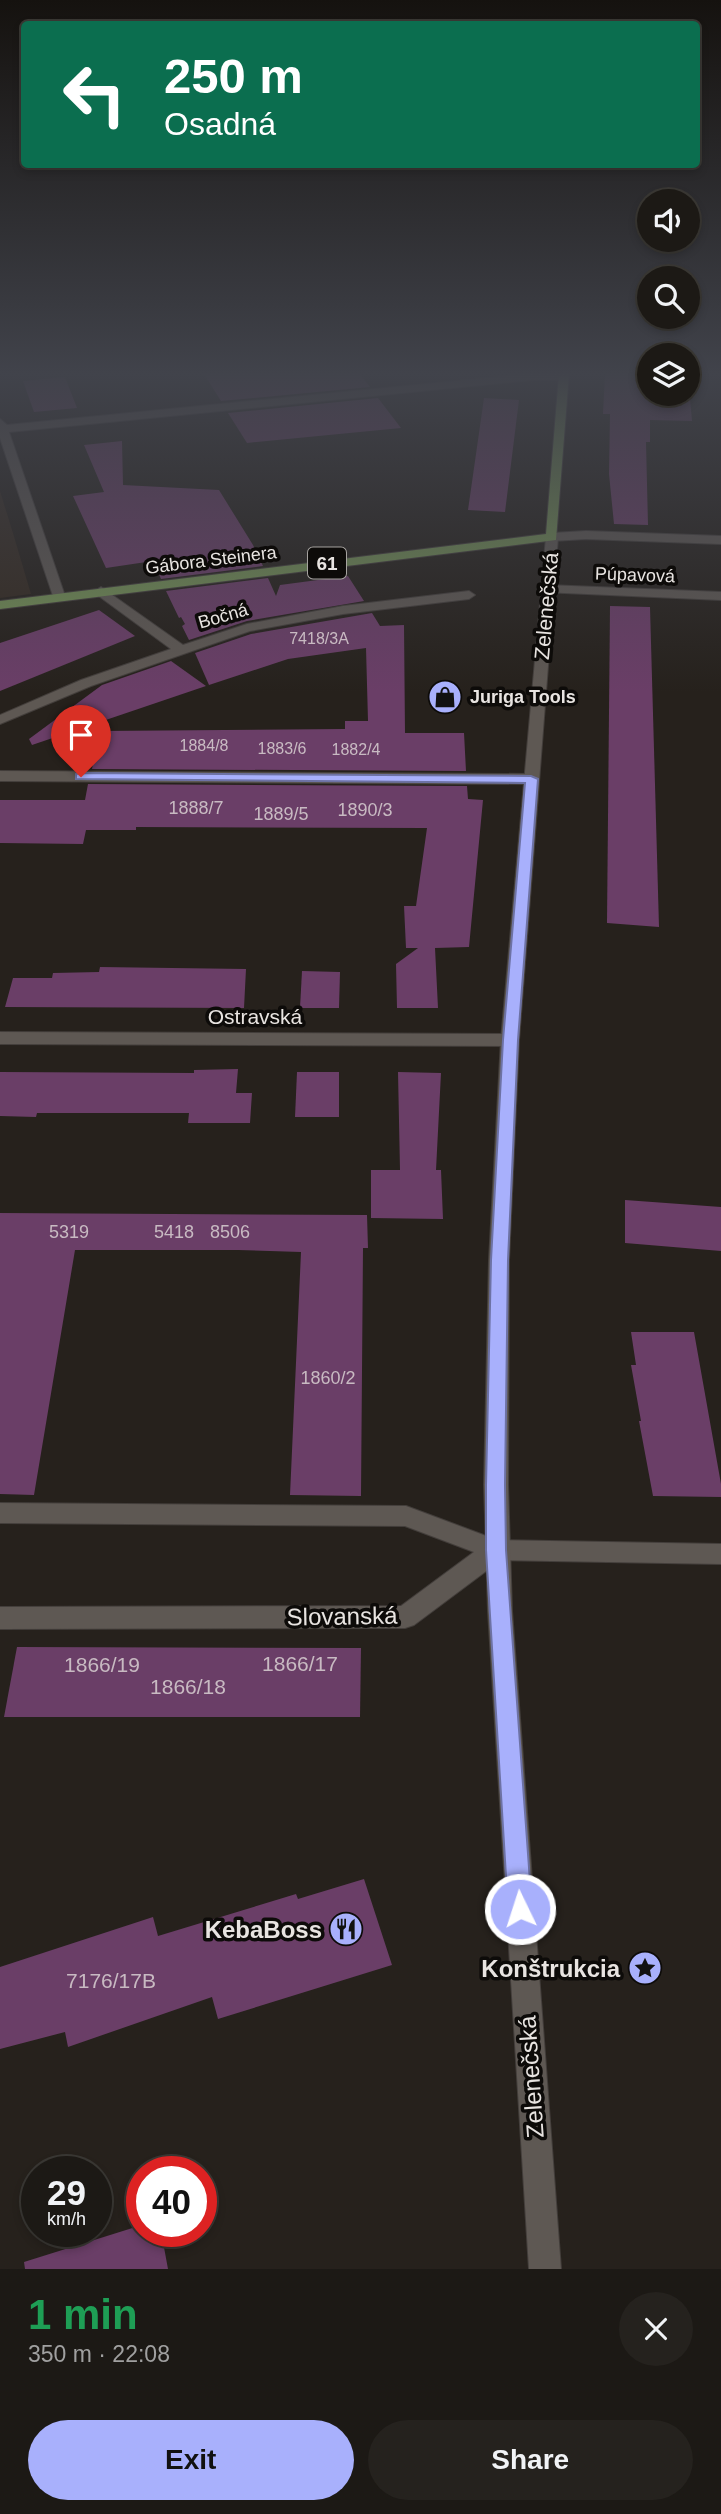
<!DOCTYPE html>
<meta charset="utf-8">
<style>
:root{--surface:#1c1915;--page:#25221e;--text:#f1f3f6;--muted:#a0a0a0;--line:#3a3834;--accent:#a8b0fc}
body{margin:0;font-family:Helvetica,sans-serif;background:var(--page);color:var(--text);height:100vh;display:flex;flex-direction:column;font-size:26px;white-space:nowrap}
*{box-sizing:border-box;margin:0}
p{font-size:23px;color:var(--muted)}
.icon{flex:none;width:38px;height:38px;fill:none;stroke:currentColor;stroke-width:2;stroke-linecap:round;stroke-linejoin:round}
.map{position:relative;height:2269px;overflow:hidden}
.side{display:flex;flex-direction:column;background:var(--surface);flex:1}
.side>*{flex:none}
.guide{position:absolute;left:21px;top:21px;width:679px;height:147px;border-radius:7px;box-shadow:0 4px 10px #0003,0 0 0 2px var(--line);background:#0b6e4f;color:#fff;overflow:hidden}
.buttons{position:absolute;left:637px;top:189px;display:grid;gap:14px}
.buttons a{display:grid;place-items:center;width:63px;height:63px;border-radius:50%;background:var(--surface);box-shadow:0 4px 10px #0003,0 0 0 2px var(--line);font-size:35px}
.speed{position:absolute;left:21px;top:2156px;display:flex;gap:14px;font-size:35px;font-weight:700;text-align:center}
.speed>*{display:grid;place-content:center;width:91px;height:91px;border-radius:50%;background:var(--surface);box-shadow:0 4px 10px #0003,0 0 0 2px var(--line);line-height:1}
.speed small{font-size:18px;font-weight:400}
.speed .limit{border:10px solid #d22;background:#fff;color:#111}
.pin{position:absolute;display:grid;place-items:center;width:60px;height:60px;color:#fff;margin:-72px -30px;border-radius:50% 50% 50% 0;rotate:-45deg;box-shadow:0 0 7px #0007}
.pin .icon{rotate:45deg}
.me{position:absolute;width:77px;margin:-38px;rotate:356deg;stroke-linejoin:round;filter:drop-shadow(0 0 5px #0008)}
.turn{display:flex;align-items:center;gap:24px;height:147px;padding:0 28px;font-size:32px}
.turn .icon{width:91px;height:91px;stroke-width:2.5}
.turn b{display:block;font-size:49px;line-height:60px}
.round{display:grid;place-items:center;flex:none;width:74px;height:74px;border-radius:37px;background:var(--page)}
.summary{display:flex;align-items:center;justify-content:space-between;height:119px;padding:0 28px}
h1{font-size:42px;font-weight:700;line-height:52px;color:#1e9e55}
.primary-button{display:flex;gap:14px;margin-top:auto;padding:14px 28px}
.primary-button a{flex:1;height:80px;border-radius:42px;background:var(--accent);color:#111;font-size:28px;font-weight:700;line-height:80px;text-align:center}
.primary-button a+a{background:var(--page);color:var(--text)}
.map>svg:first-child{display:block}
</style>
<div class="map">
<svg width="721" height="2269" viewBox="0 0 721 2269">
<rect width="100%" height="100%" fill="#26211c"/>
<!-- built -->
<polygon fill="#342a21" points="0,491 13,533 31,594 0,598"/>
<!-- building -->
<g fill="#6a3e67">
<polygon points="204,374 360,374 370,387 221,401"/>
<polygon points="605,374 649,374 649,394 688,394 688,374 692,421 650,420 650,442 646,442 648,525 614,524 609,474 610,414 603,414"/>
<polygon points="65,377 77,408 34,412 23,381"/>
<polygon points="378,398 401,428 247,443 228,413"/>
<polygon points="484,398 519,400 505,512 468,510"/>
<polygon points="122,441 123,485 219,490 253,545 263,566 161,579 153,561 106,568 73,496 104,492 84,445"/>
<polygon points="348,576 364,601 247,621 189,640 182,626 185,624 181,617 179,618 166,591 268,578 276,596 280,585"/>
<polygon points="610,606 650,607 659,927 607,923"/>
<polygon points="99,610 135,636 0,691 0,643"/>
<polygon points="372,613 380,626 404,625 405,733 464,733 466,771 92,769 100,731 345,729 345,721 368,721 366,648 288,659 209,685 195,653 251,634"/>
<polygon points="171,661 206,686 32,745 29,739 102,685"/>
<polygon points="88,784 467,786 468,799 483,800 469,947 435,948 438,1008 397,1008 396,964 418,948 406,948 404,906 416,906 427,828 136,827 136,830 86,830 83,844 0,843 0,800 85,800"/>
<polygon points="100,967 246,969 244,1008 5,1007 13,978 52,978 53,973 99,972"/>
<polygon points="302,971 340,972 339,1008 300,1008"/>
<polygon points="238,1069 236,1093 252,1093 250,1123 188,1123 189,1113 37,1113 36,1117 0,1116 0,1072 194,1073 194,1070"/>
<polygon points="297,1072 339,1072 339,1117 295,1117"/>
<polygon points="398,1072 441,1073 436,1170 441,1170 443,1219 371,1218 371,1170 400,1170"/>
<polygon points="625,1200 721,1207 721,1251 625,1243"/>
<polygon points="0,1213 367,1215 368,1248 363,1248 361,1496 290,1495 301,1252 238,1250 75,1250 34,1495 0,1494"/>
<polygon points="631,1332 694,1332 721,1484 721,1497 653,1496 639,1421 641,1421 631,1365 636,1365"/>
<polygon points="17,1647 361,1648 360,1717 4,1717"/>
<polygon points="364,1879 392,1965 218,2019 212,1997 68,2047 65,2032 0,2049 0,1967 153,1917 158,1936 296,1894 298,1899"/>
<polygon points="142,2225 142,2231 161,2231 168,2269 25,2269 24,2262"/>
</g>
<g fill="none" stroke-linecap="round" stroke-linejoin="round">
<defs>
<g id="service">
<polygon points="586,531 721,536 721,544 586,539 552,541 546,537 552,533"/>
<polygon points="0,1503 406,1506 505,1543 508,1550 505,1557 414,1625 405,1628 0,1629 0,1607 401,1606 474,1552 405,1526 0,1523"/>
</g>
<g id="minor">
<polygon points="527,374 566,374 569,377 564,380 532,380 9,432 65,596 59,600 53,596 0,438 0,419 7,425"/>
<polygon points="547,585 721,592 721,600 542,592 541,589"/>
<polygon points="101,587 183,645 247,624 343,606 469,591 475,595 469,599 343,614 250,631 91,686 0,724 0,715 81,680 171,649 96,594 95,591"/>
<polygon points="0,771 531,774 539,779 531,784 0,781"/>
<polygon points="0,1032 510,1034 519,1040 510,1046 0,1044"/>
<polygon points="496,1540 721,1544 721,1564 496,1560 487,1557 484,1550 487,1543"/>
</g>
<polygon id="tertiary" points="552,533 558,537 519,1040 509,1260 508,1485 512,1611 561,2269 529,2269 488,1611 484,1485 489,1260 501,1040 546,537"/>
<polygon id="primary" points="559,374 569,374 556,540 0,609 0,601 546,534"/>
</defs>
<!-- service casing -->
<use href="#service" stroke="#433e3b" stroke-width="2"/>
<!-- minor casing -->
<use href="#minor" stroke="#433e3b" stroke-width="2"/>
<!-- tertiary casing -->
<use href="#tertiary" stroke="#433e3b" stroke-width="2"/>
<!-- primary casing -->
<use href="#primary" stroke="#433e3b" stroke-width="2"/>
<!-- service -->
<use href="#service" fill="#5e5853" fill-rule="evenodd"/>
<!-- minor -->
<use href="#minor" fill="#5e5853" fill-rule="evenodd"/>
<!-- tertiary -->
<use href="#tertiary" fill="#5e5853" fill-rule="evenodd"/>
<!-- primary -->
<use href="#primary" fill="#728d55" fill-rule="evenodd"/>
</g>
<!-- sky -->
<linearGradient id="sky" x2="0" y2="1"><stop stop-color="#15120f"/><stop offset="0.54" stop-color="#41434b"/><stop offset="1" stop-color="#41434b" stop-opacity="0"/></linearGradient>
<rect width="721" height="692" fill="url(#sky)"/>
<!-- route -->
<polygon fill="#a8b0fc" stroke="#6d72a4" stroke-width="2" points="81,773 531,776 538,779 518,1040 508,1260 505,1485 506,1550 532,1909 528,1917 520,1921 512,1917 508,1909 486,1550 486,1485 491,1260 503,1040 525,783 76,779 76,774"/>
<!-- icons -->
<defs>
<symbol id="shop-disc" viewBox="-11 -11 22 22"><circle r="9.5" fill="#a8b0fc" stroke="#0d0b09"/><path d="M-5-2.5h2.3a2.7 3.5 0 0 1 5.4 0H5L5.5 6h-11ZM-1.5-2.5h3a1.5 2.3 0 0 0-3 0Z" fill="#111"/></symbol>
<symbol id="restaurant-disc" viewBox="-11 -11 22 22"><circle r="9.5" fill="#a8b0fc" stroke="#0d0b09"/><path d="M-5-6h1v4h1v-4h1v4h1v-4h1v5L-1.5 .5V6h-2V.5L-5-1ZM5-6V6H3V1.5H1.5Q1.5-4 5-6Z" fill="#111"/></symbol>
<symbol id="sight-disc" viewBox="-11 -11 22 22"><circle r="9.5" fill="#a8b0fc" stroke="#0d0b09"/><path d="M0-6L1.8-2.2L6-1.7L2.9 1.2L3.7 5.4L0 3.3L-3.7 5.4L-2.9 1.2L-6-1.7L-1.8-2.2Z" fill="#111"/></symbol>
</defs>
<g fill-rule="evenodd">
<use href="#shop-disc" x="426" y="678" width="38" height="38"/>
<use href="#restaurant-disc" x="327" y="1910" width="38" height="38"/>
<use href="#sight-disc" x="626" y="1949" width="38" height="38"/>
</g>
<g text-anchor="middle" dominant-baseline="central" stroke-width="7" stroke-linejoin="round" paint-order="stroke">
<!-- far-number labels -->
<g font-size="16" fill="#c8bac2">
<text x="319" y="638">7418/3A</text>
<text x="204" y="745">1884/8</text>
<text x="282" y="748">1883/6</text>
<text x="356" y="749">1882/4</text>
</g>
<!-- far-street labels -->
<g font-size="18" fill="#e8e4e1" stroke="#0d0b09">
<text transform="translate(211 560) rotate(-7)">Gábora Steinera</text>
<text transform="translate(635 575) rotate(2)">Púpavová</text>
<text transform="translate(223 616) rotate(-16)">Bočná</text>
</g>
<!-- far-poi labels -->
<g font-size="18" font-weight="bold" fill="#e8e4e1" stroke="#0d0b09" text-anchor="start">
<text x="470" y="697">Juriga Tools</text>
</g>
<!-- number labels -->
<g font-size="18" fill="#c8bac2">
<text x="196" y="808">1888/7</text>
<text x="365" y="810">1890/3</text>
<text x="281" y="814">1889/5</text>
<text x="69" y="1232">5319</text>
<text x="174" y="1232">5418</text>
<text x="230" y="1232">8506</text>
<text x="328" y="1378">1860/2</text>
</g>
<!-- shield labels -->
<rect fill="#0d0b09" stroke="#a6a3a0" stroke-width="2" x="308" y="547.5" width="38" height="31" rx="5"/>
<g font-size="19" font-weight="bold" fill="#e8e4e1">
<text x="327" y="563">61</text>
</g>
<!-- street labels -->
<g font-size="21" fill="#e8e4e1" stroke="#0d0b09">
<text transform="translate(546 606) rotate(-85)">Zelenečská</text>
<text x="255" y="1016">Ostravská</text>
</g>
<!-- near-number labels -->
<g font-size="21" fill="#c8bac2">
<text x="300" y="1663">1866/17</text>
<text x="102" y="1664">1866/19</text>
<text x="188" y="1686">1866/18</text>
<text x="111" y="1980">7176/17B</text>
</g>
<!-- near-street labels -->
<g font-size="24" fill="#e8e4e1" stroke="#0d0b09">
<text transform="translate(342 1616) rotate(-1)">Slovanská</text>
<text transform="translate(531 2077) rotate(-94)">Zelenečská</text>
</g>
<!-- near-poi labels -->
<g font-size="24" font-weight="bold" fill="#e8e4e1" stroke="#0d0b09" text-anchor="end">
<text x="322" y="1929">KebaBoss</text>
<text x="620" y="1968">Konštrukcia</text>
</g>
</g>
</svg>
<div class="buttons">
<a><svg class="icon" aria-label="sound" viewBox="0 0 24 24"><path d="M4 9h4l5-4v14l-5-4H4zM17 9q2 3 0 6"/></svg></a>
<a><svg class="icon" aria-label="search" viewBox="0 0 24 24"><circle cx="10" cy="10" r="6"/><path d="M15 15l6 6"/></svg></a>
<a><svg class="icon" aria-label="layers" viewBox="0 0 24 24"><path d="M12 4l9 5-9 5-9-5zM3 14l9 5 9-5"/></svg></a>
</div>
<div class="speed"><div>29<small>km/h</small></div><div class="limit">40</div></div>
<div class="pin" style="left:81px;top:777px;background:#d93025"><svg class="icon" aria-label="arrive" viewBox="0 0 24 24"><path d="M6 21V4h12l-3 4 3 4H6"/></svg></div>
<svg class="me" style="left:520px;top:1909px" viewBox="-20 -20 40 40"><circle r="17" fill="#a8b0fc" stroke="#fff" stroke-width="3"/><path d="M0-11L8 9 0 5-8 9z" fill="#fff"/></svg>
<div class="guide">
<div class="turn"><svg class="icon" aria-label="left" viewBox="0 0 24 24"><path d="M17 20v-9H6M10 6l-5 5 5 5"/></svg><div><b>250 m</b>Osadná</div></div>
</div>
</div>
<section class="side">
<div class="summary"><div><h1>1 min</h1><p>350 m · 22:08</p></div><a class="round"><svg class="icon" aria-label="close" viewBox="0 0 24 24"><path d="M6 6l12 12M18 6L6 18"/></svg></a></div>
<div class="primary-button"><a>Exit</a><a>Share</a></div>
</section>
